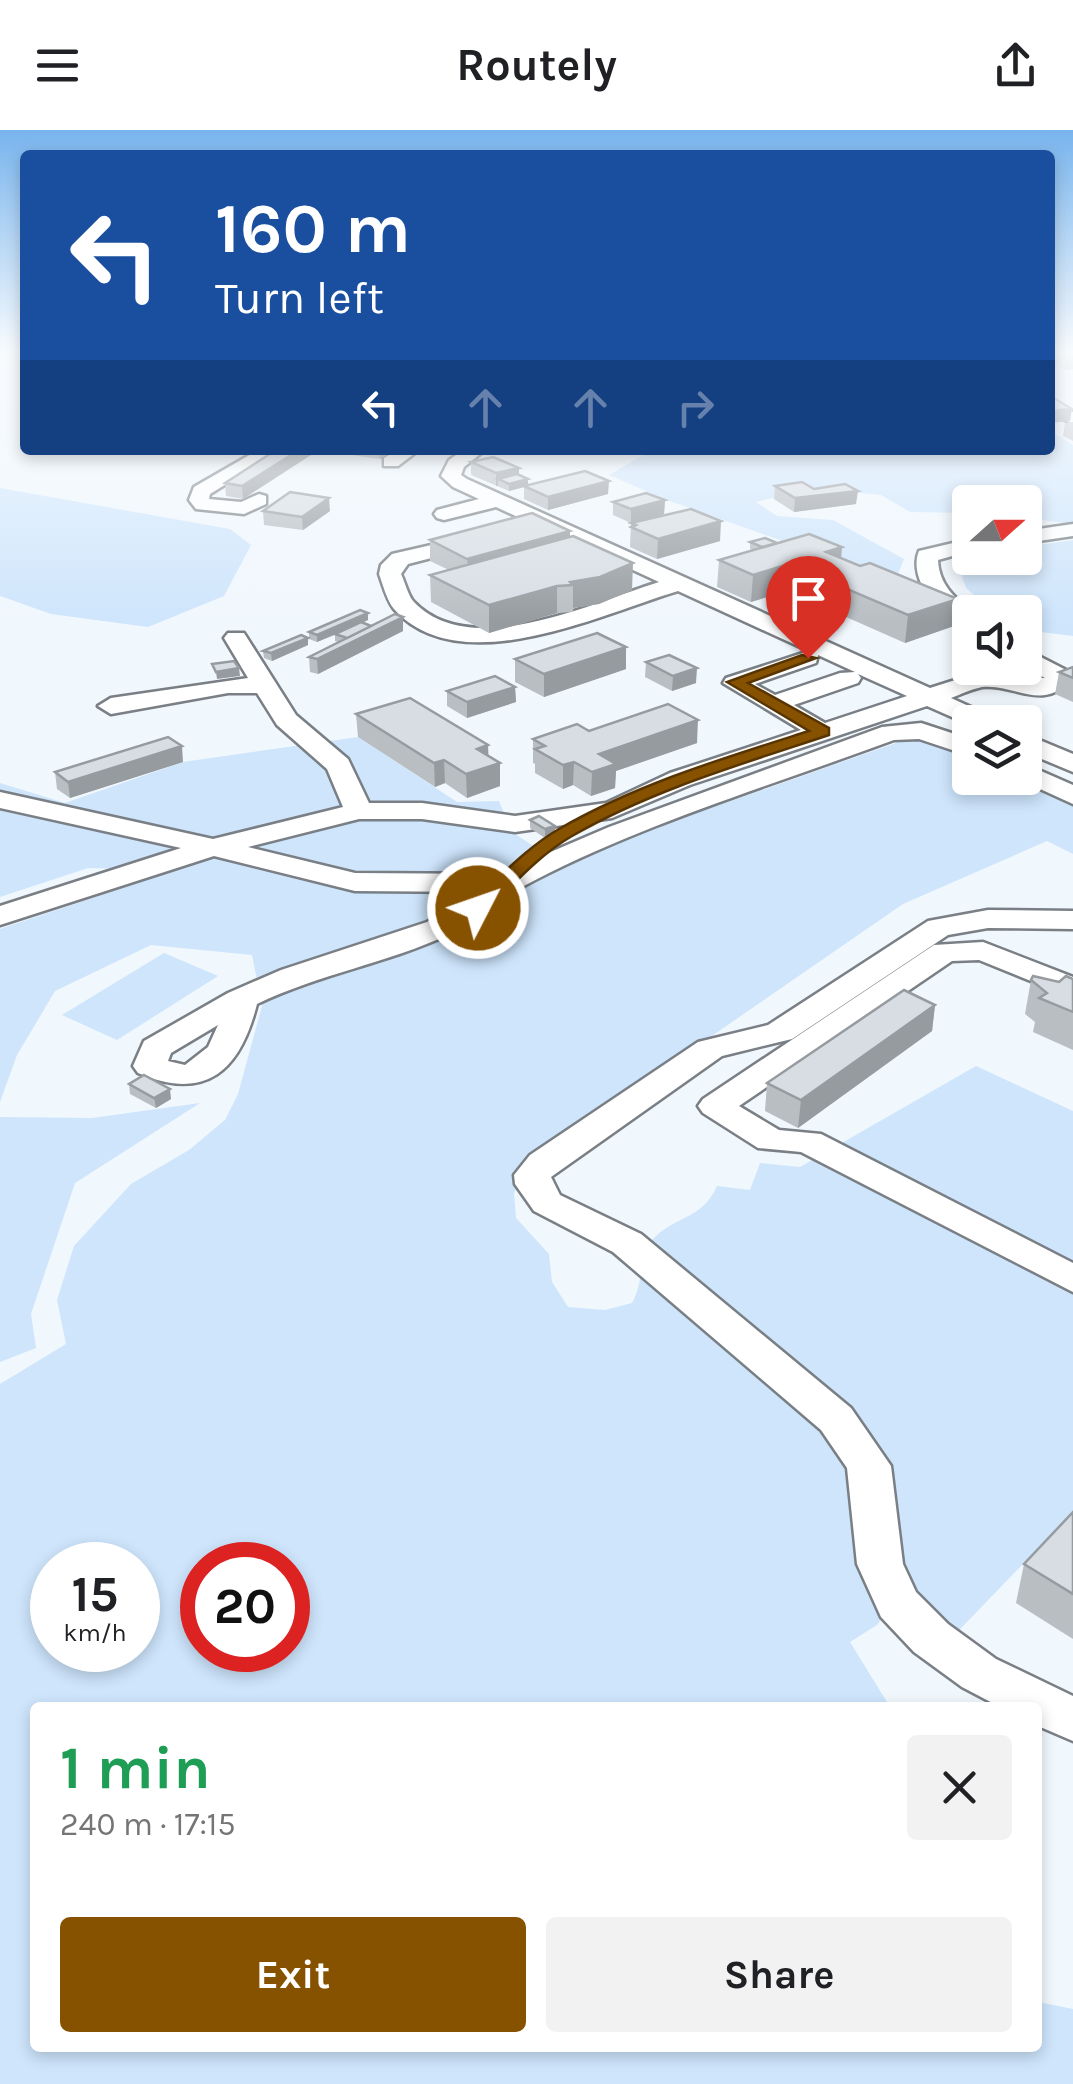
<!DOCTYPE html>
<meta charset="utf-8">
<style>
:root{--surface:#fff;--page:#f2f2f2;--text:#202124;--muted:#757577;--accent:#875200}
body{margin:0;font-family:Karla,sans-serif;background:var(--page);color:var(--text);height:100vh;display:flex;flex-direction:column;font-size:38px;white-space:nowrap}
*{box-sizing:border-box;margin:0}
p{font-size:32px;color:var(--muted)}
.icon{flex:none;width:55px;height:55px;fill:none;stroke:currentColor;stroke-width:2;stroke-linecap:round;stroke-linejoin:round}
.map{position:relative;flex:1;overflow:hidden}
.panel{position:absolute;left:30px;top:1572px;width:1012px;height:350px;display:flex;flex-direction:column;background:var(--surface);border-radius:10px;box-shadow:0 5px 15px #0003}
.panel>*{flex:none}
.top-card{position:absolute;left:20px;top:20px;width:1035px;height:305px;border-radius:10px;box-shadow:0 5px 15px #0003;background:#1a4fa0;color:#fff;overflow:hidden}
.needle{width:65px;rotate:69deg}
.buttons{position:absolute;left:952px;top:355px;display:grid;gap:20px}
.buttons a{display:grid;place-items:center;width:90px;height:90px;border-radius:10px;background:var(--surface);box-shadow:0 5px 15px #0003;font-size:50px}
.speed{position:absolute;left:30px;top:1412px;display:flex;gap:20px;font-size:50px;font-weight:700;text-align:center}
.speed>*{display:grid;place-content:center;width:130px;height:130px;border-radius:50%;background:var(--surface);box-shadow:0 5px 15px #0003;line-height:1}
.speed small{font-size:25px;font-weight:400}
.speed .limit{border:15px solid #d22;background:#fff;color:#111}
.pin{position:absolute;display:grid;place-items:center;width:85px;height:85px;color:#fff;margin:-102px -42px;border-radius:50% 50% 50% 0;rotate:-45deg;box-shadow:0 0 10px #0007}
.pin .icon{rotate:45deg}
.me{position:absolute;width:110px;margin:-55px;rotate:49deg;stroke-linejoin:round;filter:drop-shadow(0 0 8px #0008)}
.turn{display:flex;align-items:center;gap:35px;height:210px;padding:0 30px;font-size:45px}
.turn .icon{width:130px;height:130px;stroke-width:2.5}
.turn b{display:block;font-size:70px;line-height:85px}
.lanes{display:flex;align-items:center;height:95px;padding:0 30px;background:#0003;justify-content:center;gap:50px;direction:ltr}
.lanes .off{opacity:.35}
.round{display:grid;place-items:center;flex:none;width:105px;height:105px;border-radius:10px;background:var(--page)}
.summary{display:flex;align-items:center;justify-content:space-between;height:170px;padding:0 30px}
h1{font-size:60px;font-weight:700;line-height:75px;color:#1e9e55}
.cta{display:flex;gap:20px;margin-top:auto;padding:20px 30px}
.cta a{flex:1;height:115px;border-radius:10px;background:var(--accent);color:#fff;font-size:40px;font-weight:700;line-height:115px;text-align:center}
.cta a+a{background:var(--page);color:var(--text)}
header{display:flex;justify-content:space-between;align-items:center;height:130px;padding:0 30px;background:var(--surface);font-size:45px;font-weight:700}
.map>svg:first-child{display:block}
</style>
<header><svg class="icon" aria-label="menu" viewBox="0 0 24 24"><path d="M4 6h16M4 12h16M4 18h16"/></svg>Routely<svg class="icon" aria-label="share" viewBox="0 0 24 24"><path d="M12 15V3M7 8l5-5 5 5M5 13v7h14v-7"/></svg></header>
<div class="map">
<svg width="1073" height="1954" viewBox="0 0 1073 1954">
<rect width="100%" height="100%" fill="#f0f7fd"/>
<!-- green -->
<g fill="#cee5fc" fill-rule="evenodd">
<polygon points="1050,301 1073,315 1073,394 1025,388 1025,372 970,372 970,383 910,382 881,365 812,358 756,372 777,386 833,390 904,429 895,451 667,370 609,345 645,324 644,320 1050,320"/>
<polygon points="0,358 230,399 251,415 224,466 148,497 51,484 0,466"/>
<polygon points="1073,410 1073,506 1025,500 1025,482 994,482 966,458 955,427 1025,428 1025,417"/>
<path d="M 930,601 L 970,619 L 970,648 L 1025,648 L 1073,666 L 1073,724 L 1047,711 L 903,774 L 522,1037 L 514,1064 L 516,1088 L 549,1124 L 552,1152 L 568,1177 L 605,1180 L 632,1173 C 646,1148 636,1125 656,1106 C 679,1085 702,1089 717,1056 L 750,1060 L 760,1033 L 800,1037 L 976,936 L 1073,981 L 1073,1382 L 942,1518 L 897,1467 L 877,1495 L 850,1512 L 890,1577 L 35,1578 L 35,1918 L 1038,1918 L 1038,1872 L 1073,1879 L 1073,1954 L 0,1954 L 0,1254 L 66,1214 L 57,1170 L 74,1116 L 131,1054 L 189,1020 L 225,990 L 238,964 L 262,876 L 252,825 L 151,815 L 55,861 L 17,925 L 0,972 L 0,799 L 176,740 L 88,738 L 0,767 L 0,653 L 65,673 L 183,632 L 358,607 L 457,672 L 499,671 L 512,702 L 558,732 ZM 52,1435 L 138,1435 L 138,1520 L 52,1520 ZM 202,1435 L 288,1435 L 288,1520 L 202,1520 Z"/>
<polygon points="164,823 218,846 117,910 62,885"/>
<polygon points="200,973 75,1053 31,1184 36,1218 0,1232 0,987 92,988"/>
</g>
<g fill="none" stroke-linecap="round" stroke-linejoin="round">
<defs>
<g id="minor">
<polygon points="1050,271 1073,282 1073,294 1050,283"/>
<polygon points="258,320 281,320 210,364 209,369 241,372 259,364 266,366 266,374 244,384 196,379 189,370 194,357"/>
<polygon points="397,320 419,320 398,336 384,336 384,328"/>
<path d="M 463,320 L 485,320 L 464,337 L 461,345 L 467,349 L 930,558 L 993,538 L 1025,538 L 1025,519 L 1070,542 L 1073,547 C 1044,584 1015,553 982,557 C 972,559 961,564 951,568 L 993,587 L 996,592 L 970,595 L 927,576 L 690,655 L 612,688 L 515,702 L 422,689 L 359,689 L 248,717 L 355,743 L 499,744 L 609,697 L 882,597 L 921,593 L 970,609 L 970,626 L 919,609 L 894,610 C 770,656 637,695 520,758 C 496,771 476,792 450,804 C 388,833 319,844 257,874 C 240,941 206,972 138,943 L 133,936 L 144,911 L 228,863 L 281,840 L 427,792 L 479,762 L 355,761 L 214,726 L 0,795 L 0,776 L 181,718 L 0,678 L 0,662 L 213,709 L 343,677 L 327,639 L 277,595 L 257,563 L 228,563 L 111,584 L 98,576 L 111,568 L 248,548 L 224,508 L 228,503 L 244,503 L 296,585 L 348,629 L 369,673 L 422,673 L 515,686 L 606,673 L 670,643 L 801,600 L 723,553 L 726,548 L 809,521 L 678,461 C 601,484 460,553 394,479 C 387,471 383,455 379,444 L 381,435 L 392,424 L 475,405 L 482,407 L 486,411 L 482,415 L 408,434 L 401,444 C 405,452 408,466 414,472 C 471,532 594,472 659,452 L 496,377 L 444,390 L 437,388 L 434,384 L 437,380 L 479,369 L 453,357 L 441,346 L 449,330 ZM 818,525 L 855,542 L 840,543 L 775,565 L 755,554 L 816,533 ZM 1028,538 L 1045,548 L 1011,548 ZM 858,544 L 907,566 L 825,593 L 794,575 L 858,553 L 861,548 ZM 218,895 L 208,917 L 185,935 L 168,931 L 171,923 Z"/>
<polygon points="1073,394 1073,406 1025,413 1025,401"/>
<path d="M 970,409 L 970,421 L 938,430 C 939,454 954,468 973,482 L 970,482 L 970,498 C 942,491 907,450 919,421 Z"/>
<polygon points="1025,604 1073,624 1073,642 1025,622"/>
<polygon points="1025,634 1073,655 1073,674 1016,648 1025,648"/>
<polygon points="988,780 1073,781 1073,799 988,798 948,805 792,909 722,926 551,1047 560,1065 641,1104 851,1278 891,1336 903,1434 916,1462 948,1494 996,1529 1073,1566 1073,1611 1038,1596 1038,1578 1002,1578 962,1557 914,1522 881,1487 857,1434 847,1338 821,1300 613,1122 534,1081 515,1054 514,1045 530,1025 698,912 768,895 928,791"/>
<polygon points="983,812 1073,847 1073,868 979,830 952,831 739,976 779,1000 821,1004 1073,1133 1073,1162 801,1022 758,1018 703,983 698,976 703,969 934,815"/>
</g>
</defs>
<!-- minor casing -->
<use href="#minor" stroke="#797f84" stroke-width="5"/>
<!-- minor -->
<use href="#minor" fill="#fff" fill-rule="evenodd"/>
</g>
<!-- wall -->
<g fill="#b9bec3">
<polygon points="1050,221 1073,221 1073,239 1065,240 1050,233"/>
<polygon points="1073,292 1073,311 1063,306 1065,293"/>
<polygon points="317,320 393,320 380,329"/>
<polygon points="314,323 243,369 226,366 225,353"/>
<polygon points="471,332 519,338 519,345 528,349 528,355 608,364 548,380 524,369 524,357 509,361 471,345"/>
<polygon points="775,356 814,359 856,374 794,382 774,369"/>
<polygon points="665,370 664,384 631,393 613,385 613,372"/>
<polygon points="263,381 330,381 303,400 264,395"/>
<polygon points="631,393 720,411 657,429 630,417"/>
<polygon points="570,401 570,407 632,460 599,474 573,478 573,482 557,483 489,503 431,472 430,445 449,440 430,431 430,410"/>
<polygon points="750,412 777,413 841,428 954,496 905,513 819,475 820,466 799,457 751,472 717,457 719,430 752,420 750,419"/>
<polygon points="368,483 368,490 362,493 371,496 403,487 403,501 318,544 310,542 309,527 338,512 335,511 335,505 317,512 309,509 309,502"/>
<polygon points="308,508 308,515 272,531 264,528 263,521"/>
<polygon points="515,529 626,539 544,567 515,552"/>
<polygon points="646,532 696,553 672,561 645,547"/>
<polygon points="1073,537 1073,572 1055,564 1059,542"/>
<polygon points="515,557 516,572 467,588 447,576 447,561"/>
<polygon points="356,584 489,626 500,633 500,656 467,668 445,653 435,657 358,607"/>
<polygon points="589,601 697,613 616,641 615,658 591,666 573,655 563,659 535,643 535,634 533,633 533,609"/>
<polygon points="183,632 70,668 57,659 55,642"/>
<polygon points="530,690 555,696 555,704 545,708 530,698"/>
<polygon points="1073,849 1073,920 1033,902 1035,892 1025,884 1031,850 1059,852"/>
<polygon points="935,875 932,901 798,998 765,981 767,953"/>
<polygon points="129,954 171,969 156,978 130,964"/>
<polygon points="1073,1382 1073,1509 1016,1473 1024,1434"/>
</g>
<!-- shaded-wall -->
<g fill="#969b9f">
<polygon points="1068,221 1073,221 1073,239 1065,240"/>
<polygon points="1072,279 1070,291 1050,293 1050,281"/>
<polygon points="299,320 314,320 314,323 243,369 242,356"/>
<polygon points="379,320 393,320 380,329"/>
<polygon points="519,338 519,351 498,349 498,356 496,356 496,343"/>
<polygon points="528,349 528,356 509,361 509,354"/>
<polygon points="609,351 608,364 548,380 548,367"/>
<polygon points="858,361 856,374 794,382 795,368"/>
<polygon points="329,368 330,381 303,400 302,387"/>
<polygon points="665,370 664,384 631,393 631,379"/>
<polygon points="721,391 720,411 657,429 658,409"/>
<polygon points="570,401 570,421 468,435 467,429"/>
<polygon points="842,417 840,444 826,422"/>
<polygon points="801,430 799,457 751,472 753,445"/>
<polygon points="633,433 632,460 599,474 573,478 573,455 570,452"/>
<polygon points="557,456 557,483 489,503 489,475"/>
<polygon points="958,469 954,496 905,513 908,485"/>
<polygon points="368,483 368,490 317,512 317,505"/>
<polygon points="403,487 403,501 318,544 317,529"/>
<polygon points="308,508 308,515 272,531 271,523"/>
<polygon points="626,517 626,539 544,567 544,544"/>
<polygon points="239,538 240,546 217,549 216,542"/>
<polygon points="697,538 696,553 672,561 673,546"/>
<polygon points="515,557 516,572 467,588 467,572"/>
<polygon points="698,590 697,613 616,641 615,658 591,666 592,642 599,624"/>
<polygon points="488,615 489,636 500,633 500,656 467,668 466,644 477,619"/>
<polygon points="182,616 183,632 70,668 68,652"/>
<polygon points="444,630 445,653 435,657 434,633"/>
<polygon points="574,632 573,655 563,659 563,635"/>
<polygon points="555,696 555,704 545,708 545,699"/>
<polygon points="935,875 932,901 798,998 801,970"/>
<polygon points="170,959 171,969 156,978 154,968"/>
</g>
<!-- building -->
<g fill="#d7dde3" stroke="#969b9f" stroke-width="2.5">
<polygon points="1050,266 1072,279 1050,281"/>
<polygon points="276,320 299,320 242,356 225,353"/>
<polygon points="493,327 519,338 496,343 471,332"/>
<polygon points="585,341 609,351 548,367 524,356"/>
<polygon points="517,344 528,349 509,354 498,349"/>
<polygon points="802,352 814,359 845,354 858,361 795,368 775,356"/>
<polygon points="290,362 329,368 302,387 263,381"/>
<polygon points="646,363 665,370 631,379 613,372"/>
<polygon points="691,379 721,391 658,409 631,397 636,395 631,393"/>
<polygon points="532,383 570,401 467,429 430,410"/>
<polygon points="809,404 842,417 826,422 860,436 870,433 958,469 908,485 821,448 834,444 801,430 753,445 719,430"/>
<polygon points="573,406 633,433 600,447 570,452 573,455 557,456 489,475 430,445"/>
<polygon points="765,408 777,413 762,417 750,412"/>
<polygon points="360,480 368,483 317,505 309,502"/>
<polygon points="395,484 403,487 317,529 309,527"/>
<polygon points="361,492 371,496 347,508 335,504"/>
<polygon points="597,503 626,517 544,544 515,529"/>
<polygon points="301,505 308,508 271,523 263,521"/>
<polygon points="669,525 697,538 673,546 646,532"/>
<polygon points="234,531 239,538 216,542 212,534"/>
<polygon points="1073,537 1073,548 1059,542"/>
<polygon points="495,546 515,557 467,572 447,561"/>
<polygon points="410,568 488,615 477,619 500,633 466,644 444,630 434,633 356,584"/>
<polygon points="668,574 698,590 599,624 616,634 592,642 574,632 563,635 535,619 545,616 533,609 577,594 589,601"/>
<polygon points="168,607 182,616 68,652 55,642"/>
<polygon points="539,686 555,696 545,699 530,690"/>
<polygon points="1033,846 1059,852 1066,846 1073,849 1073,882 1039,868 1047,863 1031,850"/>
<polygon points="904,860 935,875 801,970 767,953"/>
<polygon points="144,945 170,959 154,968 129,954"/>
<polygon points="1073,1382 1073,1464 1024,1434"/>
</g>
<!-- sky -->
<linearGradient id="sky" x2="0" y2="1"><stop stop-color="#78b4ed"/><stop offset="0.45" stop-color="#f8fbfe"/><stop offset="1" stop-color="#f8fbfe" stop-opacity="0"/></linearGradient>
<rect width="1073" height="494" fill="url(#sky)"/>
<!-- route -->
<path fill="#875200" stroke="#583500" stroke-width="2.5" d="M 802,525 L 816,528 L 748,553 L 829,598 L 829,605 C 742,634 652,660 572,706 C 539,725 512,756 485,782 L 471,782 L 471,773 C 499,748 526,718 559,699 C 637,654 724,628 809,601 L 727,552 Z"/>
</svg>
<div class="buttons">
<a><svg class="needle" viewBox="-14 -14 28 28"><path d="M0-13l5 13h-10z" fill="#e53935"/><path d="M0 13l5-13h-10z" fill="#757577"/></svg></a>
<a><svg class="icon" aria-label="sound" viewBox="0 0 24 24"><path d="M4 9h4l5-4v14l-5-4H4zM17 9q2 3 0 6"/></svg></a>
<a><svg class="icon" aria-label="layers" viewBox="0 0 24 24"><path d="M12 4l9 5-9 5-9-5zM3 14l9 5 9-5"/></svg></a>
</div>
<div class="speed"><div>15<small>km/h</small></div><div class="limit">20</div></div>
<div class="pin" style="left:808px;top:528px;background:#d93025"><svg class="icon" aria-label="arrive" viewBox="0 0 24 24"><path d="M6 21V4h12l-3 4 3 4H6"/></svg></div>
<svg class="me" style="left:478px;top:778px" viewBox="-20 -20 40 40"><circle r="17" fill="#875200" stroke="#fff" stroke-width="3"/><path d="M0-11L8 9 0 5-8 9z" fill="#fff"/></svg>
<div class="top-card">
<div class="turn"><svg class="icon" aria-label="left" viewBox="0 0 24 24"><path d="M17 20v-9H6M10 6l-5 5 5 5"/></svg><div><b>160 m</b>Turn left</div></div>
<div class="lanes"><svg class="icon" aria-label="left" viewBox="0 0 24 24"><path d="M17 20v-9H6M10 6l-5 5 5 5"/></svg><svg class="icon off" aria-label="ahead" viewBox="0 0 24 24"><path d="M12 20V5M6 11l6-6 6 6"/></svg><svg class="icon off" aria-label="ahead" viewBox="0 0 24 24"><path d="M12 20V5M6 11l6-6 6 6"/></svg><svg class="icon off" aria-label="right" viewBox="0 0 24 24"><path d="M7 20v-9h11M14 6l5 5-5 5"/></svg></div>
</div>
<section class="panel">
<div class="summary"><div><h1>1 min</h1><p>240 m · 17:15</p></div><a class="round"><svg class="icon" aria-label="close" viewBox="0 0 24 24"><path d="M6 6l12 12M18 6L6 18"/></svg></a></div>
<div class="cta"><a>Exit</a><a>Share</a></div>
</section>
</div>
